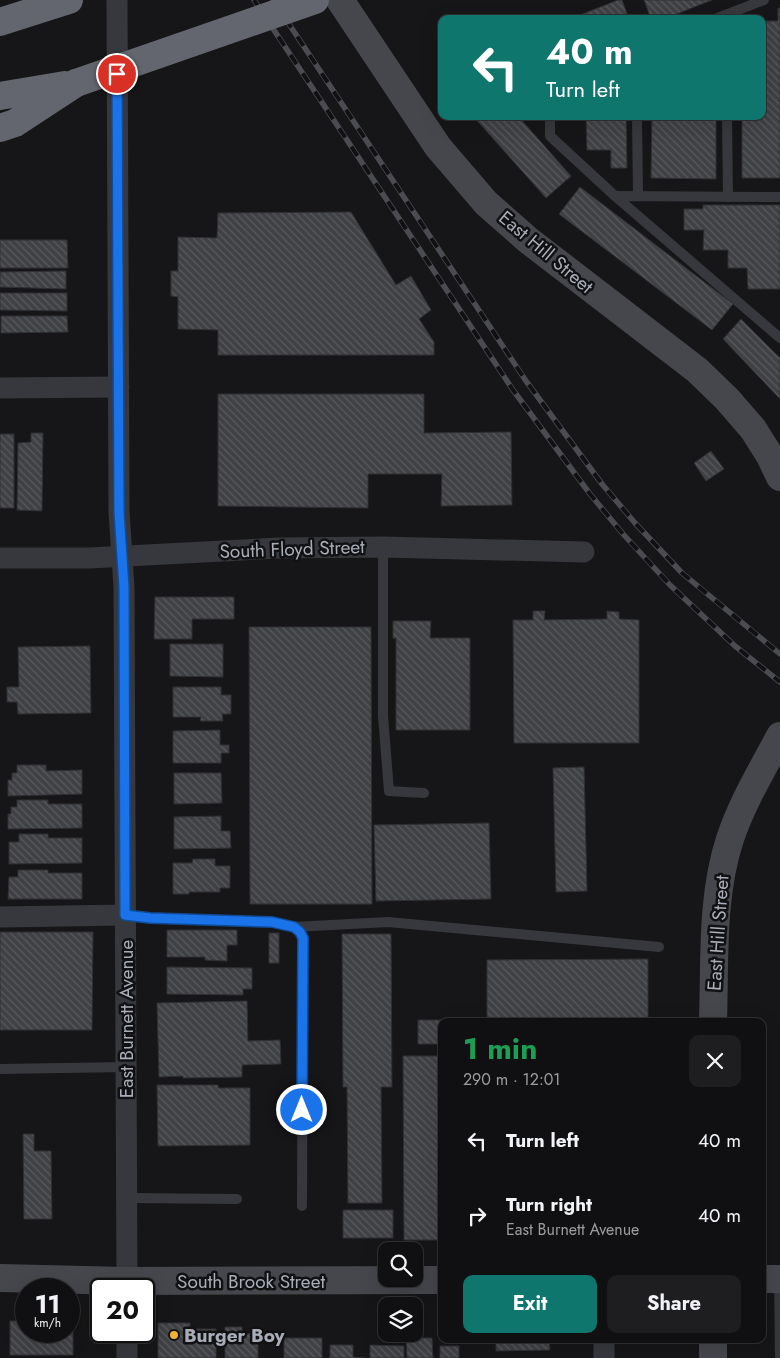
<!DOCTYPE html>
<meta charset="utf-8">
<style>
:root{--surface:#101012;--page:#1e1e20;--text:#f1f3f6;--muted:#9c9d9f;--line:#303032;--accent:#0f766e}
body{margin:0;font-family:Jost,sans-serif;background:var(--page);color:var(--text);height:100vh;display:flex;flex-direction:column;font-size:19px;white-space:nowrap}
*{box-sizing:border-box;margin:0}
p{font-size:16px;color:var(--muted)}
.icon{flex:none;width:28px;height:28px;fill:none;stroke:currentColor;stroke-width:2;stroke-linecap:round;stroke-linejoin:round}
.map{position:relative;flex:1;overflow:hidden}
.sheet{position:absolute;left:438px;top:1018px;width:328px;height:325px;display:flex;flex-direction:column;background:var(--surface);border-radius:10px;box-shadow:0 5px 20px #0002,0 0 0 1px var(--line)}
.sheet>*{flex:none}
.guide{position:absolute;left:438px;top:15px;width:328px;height:105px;border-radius:10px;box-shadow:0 5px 20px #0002,0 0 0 1px var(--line);background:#0f766e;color:#fff;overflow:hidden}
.buttons{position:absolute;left:378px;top:1242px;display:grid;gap:10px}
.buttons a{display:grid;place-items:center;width:45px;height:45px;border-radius:10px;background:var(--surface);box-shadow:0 5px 20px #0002,0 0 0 1px var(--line);font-size:25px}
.speed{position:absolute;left:15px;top:1278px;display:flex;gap:10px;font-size:25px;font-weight:700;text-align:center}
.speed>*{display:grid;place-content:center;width:65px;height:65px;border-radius:50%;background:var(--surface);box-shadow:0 5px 20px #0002,0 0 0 1px var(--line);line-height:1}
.speed small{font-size:12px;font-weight:400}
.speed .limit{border:2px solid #111;border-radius:8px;background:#fff;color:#111}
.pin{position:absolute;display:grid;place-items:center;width:42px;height:42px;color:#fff;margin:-21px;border:2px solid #fff;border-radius:50%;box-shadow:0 1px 5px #0007}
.me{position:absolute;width:55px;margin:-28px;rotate:0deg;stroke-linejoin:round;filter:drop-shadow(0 0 4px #0008)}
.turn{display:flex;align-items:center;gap:18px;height:105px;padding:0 25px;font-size:22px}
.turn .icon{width:65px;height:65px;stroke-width:2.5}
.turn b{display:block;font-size:35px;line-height:42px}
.round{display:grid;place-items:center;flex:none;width:52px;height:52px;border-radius:10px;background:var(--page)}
.summary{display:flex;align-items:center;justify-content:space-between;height:85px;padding:0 25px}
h1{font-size:30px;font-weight:700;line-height:38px;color:#1e9e55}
.button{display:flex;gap:10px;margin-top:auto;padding:10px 25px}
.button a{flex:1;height:58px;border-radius:10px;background:var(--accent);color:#fff;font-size:20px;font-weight:700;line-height:58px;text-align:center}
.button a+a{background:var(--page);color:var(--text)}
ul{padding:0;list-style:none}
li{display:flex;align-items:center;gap:15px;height:75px;padding:0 25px}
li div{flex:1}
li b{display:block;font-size:19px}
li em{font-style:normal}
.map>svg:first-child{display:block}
</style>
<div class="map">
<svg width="780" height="1358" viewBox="0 0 780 1358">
<defs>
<pattern id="building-back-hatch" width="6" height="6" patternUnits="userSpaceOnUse" patternTransform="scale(1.25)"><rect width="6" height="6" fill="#404145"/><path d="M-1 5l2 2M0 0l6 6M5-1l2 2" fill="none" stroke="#595a5e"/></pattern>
</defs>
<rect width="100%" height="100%" fill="#161618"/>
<!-- building -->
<g fill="url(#building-back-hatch)" stroke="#303034">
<polygon points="618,0 622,0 629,19 570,19"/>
<polygon points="644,0 712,0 664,19 651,19"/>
<polygon points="778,8 780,8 780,178 742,178 742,116 761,116 761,21 778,21"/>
<polygon points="473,116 518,116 571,176 546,198"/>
<polygon points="586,116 626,116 627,168 611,168 611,150 587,150"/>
<polygon points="652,116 716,116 716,179 651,178"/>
<polygon points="580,187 733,304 712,330 559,214"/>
<polygon points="703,205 780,205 780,289 748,289 747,268 728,268 728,250 703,250 704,230 684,230 684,209 703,209"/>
<polygon points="351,212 396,285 411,276 431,310 419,319 434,342 434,355 218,355 218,330 178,329 178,297 171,296 171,271 178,271 178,237 217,238 218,213"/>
<polygon points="0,240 67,240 68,268 0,268"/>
<polygon points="66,271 66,289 0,287 0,272"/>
<polygon points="0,293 67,293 67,311 0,310"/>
<polygon points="1,316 67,316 68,332 1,333"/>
<polygon points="741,319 780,358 780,399 723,339"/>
<polygon points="218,394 424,394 424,433 511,432 512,505 441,506 442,474 368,474 368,508 218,506"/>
<polygon points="31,433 43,433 42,511 17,510 18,443 31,442"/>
<rect x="0" y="434" width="14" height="74"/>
<polygon points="711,451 724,469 706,481 694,463"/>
<polygon points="155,597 234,597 234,619 192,619 192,639 154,639"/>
<polygon points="533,611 545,611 544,620 607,619 607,611 619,612 619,619 639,620 639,743 514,743 513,620 533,620"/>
<polygon points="393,621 431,621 430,638 470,638 470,730 396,730 396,638 393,638"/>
<polygon points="249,627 371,627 372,904 250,904"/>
<polygon points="170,644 223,644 223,677 170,676"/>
<polygon points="90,646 91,713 18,714 17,702 7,702 7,687 19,687 18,647"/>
<polygon points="173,687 221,687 221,695 231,695 231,714 222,714 223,721 200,721 201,717 173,717"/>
<polygon points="220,730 220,745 229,745 229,753 221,753 221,763 173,763 173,731"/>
<polygon points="17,765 46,765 46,771 82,770 82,794 8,796 8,780 12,780 12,773 17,773"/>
<polygon points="584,767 587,891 556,892 553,768"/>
<polygon points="174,773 221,773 222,803 174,804"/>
<polygon points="17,800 48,800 48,804 82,804 82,828 8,829 8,814 11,814 11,807 17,807"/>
<polygon points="221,816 221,831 230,831 231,848 174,849 174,817"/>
<polygon points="489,823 491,899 376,901 374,825"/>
<polygon points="19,834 48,834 48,838 82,838 82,863 9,864 9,842 19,842"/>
<polygon points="193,859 215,859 215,866 230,866 230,888 220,888 220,892 189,892 189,894 173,894 173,863 192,863"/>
<polygon points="18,870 48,870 48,873 82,873 82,899 8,899 9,877 18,877"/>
<polygon points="167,930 237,930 237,945 227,945 227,961 205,960 205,957 167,957"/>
<polygon points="0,932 93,932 92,1030 0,1030"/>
<rect x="269" y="933" width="10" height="30"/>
<polygon points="342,934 391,934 392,1087 381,1087 382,1203 348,1203 347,1087 343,1087"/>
<polygon points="648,959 648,1021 441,1021 441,1044 418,1044 418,1020 487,1020 487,960"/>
<polygon points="167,967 252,968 252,989 243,989 243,995 167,994"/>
<polygon points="247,1001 248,1041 280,1040 281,1064 242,1065 242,1077 183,1078 183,1076 159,1077 157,1003"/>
<polygon points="403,1056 441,1056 441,1240 404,1240"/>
<polygon points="157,1085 218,1085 218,1088 250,1088 250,1145 158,1146"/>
<polygon points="23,1134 34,1134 34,1151 51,1151 52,1219 24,1219"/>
<rect x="343" y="1210" width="50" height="28"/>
<polygon points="10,1321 26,1321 26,1331 69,1331 69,1328 73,1327 73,1355 10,1355"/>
<polygon points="158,1323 190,1323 190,1329 216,1329 216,1358 158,1358"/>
<polygon points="225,1327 242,1327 242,1333 258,1334 258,1358 225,1358"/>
<rect x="284" y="1338" width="38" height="20"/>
<polygon points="406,1338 432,1338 433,1358 407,1358"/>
<polygon points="496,1339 549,1339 550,1350 496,1351"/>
<polygon points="330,1345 353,1345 353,1357 365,1358 330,1358"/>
<polygon points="370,1345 404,1346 404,1358 370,1358"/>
<rect x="440" y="1346" width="19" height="12"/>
</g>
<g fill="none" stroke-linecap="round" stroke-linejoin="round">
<!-- lane -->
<g stroke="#37383d" stroke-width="10">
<polyline points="715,19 764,0"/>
<polyline points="550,116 550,136 615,196"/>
<polyline points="637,116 638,196"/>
<polyline points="727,116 728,197"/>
<polyline points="780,197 615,196 780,338"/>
<polyline points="383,547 383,716 389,791 424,793"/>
<polyline points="125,915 150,918 272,922 293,927 300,932 303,938 302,1206"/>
<polyline points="293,927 388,922 659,947"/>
<polyline points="0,1069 126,1067"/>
<polyline points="126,1198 237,1199"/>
<polyline points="779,1279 780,1358"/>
</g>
<!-- street -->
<g stroke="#37383d" stroke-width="21">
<polyline points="117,0 119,512 124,587 127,1289"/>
<polyline points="0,388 119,387"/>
<polyline points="0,558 89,558 278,548 383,547 584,552"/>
<polyline points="0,917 125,915"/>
<polyline points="127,1331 127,1358"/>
<polyline points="604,1358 604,1339"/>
</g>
<!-- secondary -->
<g stroke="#45474d" stroke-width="28">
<polyline points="340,0 438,147 486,203 528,240 697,370 727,399 753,429 770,456 780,477"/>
<path d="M 713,1021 C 715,961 711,897 730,839 C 742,803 762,770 780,736"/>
<polyline points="0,1278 127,1281 441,1280"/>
<polyline points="761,1279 780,1279"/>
<polyline points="713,1339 713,1358"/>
</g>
<!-- highway -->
<g stroke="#63666e" stroke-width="28">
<polyline points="0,22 69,0"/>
<polyline points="0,96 65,85"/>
<polyline points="0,128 15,123 76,83"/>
</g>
<defs>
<g id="rail">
<polyline points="254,0 513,390 590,494 623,534 670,585 735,646 780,682"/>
<polyline points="273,0 526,381 602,484 635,523 682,573 780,654"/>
</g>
</defs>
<!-- rail casing -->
<use href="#rail" stroke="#4a4c52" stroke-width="5.5"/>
<!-- rail -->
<use href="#rail" stroke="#111113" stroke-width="4" stroke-dasharray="11" stroke-linecap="butt"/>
<!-- highway-bridge -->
<polyline stroke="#63666e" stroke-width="28" points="76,83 315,0"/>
</g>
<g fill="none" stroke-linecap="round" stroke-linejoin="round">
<defs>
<polyline id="route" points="117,74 119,512 124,587 125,915 150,918 272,922 294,927 300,932 303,938 302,1110"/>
</defs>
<!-- route casing -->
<use href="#route" stroke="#114b97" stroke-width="12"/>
<!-- route -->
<use href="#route" stroke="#1a73e8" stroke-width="9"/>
</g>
<!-- markers -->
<circle fill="#f2b134" stroke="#111113" stroke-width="2" cx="174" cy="1335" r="5"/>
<g text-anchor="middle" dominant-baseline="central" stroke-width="5" stroke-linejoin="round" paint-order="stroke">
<!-- street labels -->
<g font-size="19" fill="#a8adb8" stroke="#111113">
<text transform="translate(546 252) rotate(40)">East Hill Street</text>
<text transform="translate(292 549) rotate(-2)">South Floyd Street</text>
<text transform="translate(718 933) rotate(-86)">East Hill Street</text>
<text transform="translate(126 1019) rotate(-90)">East Burnett Avenue</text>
<text x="251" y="1281">South Brook Street</text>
</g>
<!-- poi labels -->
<g font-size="19" font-weight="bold" fill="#a8adb8" stroke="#111113" text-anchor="start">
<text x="184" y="1335">Burger Boy</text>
</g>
</g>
</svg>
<div class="buttons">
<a><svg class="icon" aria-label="search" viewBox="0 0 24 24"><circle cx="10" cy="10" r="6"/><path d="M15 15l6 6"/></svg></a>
<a><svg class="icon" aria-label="layers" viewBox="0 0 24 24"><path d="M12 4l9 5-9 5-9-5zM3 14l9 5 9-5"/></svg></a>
</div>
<div class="speed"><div>11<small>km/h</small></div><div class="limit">20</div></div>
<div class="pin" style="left:117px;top:74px;background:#d93025"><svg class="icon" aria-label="arrive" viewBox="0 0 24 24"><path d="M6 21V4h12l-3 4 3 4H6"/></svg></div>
<svg class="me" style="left:302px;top:1110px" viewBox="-20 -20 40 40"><circle r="17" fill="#1a73e8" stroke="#fff" stroke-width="3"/><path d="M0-11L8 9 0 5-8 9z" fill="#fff"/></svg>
<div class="guide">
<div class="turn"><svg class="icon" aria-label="left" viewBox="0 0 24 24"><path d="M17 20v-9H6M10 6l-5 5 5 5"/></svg><div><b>40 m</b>Turn left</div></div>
</div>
<section class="sheet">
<div class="summary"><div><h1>1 min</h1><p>290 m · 12:01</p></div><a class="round"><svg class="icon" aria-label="close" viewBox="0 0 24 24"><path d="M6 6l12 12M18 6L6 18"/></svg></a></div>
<ul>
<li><svg class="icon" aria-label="left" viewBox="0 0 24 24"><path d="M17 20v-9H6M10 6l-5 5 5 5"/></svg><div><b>Turn left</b></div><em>40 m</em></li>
<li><svg class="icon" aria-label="right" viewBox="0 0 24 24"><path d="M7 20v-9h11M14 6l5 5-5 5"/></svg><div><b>Turn right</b><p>East Burnett Avenue</p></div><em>40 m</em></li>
</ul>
<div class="button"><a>Exit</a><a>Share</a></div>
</section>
</div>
